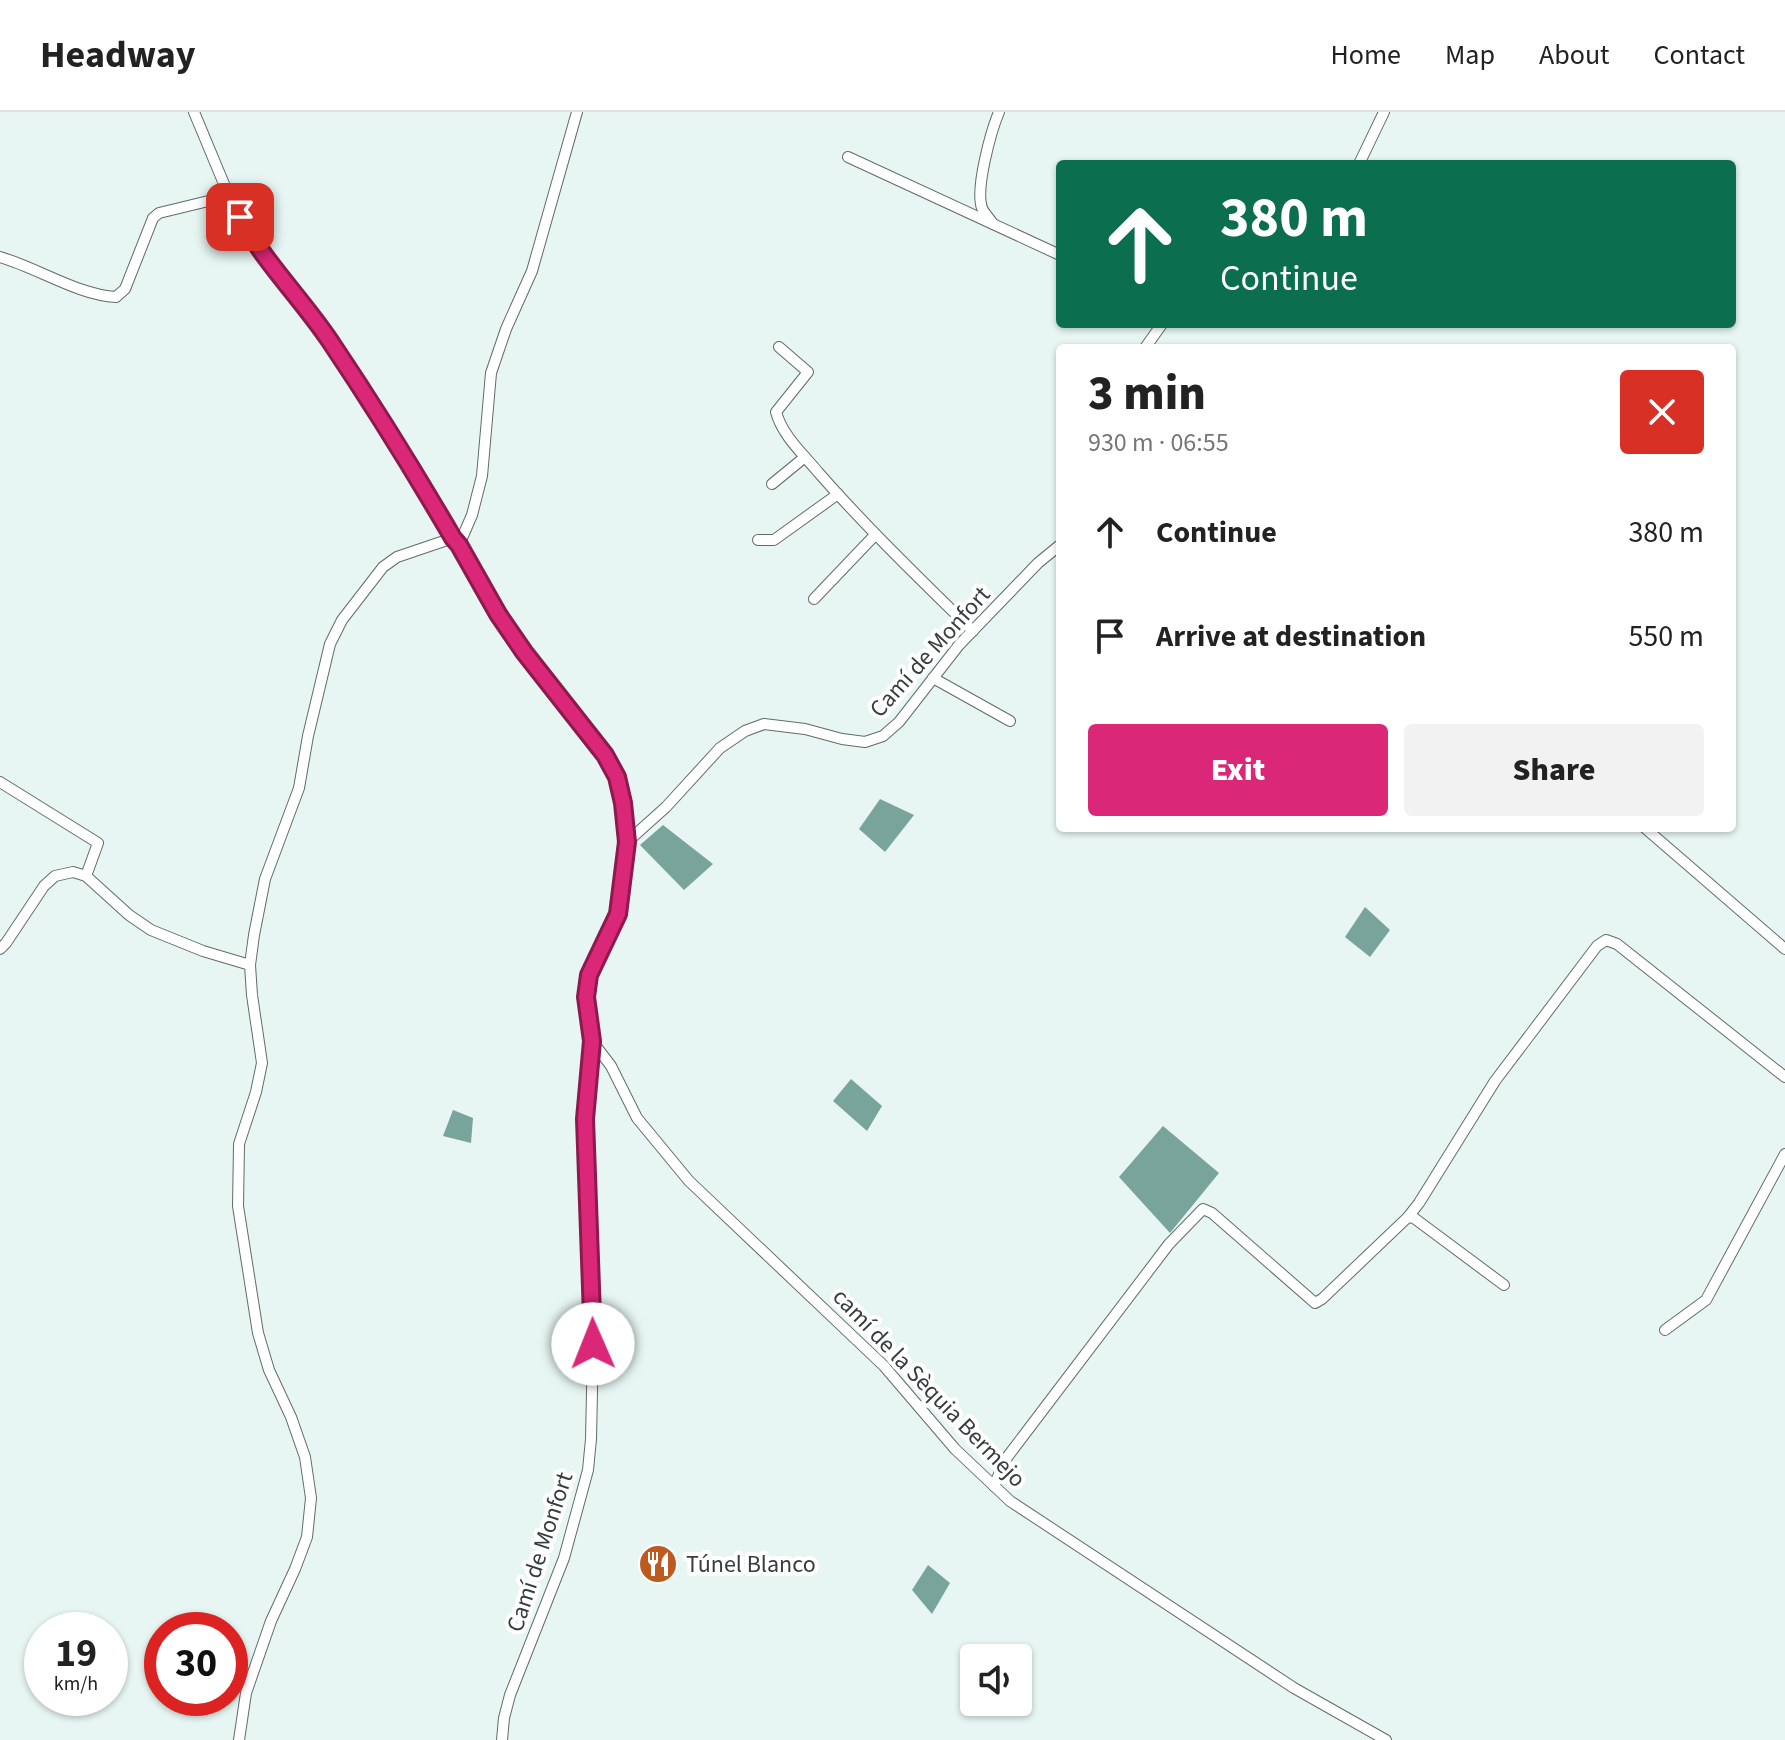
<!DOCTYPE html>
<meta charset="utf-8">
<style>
:root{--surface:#fff;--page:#f2f2f2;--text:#222;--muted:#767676;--line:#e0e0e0;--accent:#db2777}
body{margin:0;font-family:"Source Sans 3",sans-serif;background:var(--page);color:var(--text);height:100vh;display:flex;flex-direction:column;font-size:30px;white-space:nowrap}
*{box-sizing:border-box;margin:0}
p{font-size:26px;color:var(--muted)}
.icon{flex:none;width:44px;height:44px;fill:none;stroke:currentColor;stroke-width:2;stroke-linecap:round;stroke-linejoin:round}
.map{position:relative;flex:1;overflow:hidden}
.panel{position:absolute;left:1056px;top:232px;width:680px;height:488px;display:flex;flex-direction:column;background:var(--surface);border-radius:8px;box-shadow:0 2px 6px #0004}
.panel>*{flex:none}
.guide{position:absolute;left:1056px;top:48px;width:680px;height:168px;border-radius:8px;box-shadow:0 2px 6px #0004;background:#0b6e4f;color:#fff;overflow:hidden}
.controls{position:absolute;left:960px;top:1532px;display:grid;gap:16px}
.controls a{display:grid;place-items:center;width:72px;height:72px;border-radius:8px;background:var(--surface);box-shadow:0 2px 6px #0004;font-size:40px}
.speed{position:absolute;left:24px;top:1500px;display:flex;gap:16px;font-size:40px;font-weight:700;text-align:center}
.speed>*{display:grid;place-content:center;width:104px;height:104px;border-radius:50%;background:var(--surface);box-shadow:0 2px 6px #0004;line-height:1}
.speed small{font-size:20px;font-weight:400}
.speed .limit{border:12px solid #d22;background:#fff;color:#111}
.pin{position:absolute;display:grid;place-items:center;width:68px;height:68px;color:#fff;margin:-34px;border-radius:16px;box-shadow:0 4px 12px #0006}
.me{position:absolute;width:88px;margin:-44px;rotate:359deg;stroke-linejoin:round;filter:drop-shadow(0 0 6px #0008)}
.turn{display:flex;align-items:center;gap:28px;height:168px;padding:0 32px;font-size:36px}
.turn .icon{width:104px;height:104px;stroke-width:2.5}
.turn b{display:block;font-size:56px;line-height:68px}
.round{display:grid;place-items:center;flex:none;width:84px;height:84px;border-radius:8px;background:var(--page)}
.summary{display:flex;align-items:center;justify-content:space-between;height:136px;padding:0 32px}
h1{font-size:48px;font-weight:800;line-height:60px}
.primary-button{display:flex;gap:16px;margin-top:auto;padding:16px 32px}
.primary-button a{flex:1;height:92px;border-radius:8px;background:var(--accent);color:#fff;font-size:32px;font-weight:800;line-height:92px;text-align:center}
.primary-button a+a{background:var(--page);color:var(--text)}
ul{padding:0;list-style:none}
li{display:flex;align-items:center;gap:24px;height:104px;padding:0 32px}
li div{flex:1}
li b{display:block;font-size:30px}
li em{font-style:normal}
header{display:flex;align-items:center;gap:48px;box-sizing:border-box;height:112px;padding:0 40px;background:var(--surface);border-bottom:2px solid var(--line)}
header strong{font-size:38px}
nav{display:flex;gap:44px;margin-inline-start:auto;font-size:28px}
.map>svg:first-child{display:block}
</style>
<header>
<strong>Headway</strong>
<nav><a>Home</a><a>Map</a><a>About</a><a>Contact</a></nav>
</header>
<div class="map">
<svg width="1785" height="1628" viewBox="0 0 1785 1628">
<rect width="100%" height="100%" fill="#e7f6f3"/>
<!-- water -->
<g fill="#79a49c">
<polygon points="880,687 914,703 885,740 859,717"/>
<polygon points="663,713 713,752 684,778 640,733"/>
<polygon points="1365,795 1390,818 1370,845 1345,825"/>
<polygon points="851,967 882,994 867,1019 833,989"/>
<polygon points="453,998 473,1006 471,1031 443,1024"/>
<polygon points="1163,1014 1219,1061 1170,1121 1119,1065"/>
<polygon points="928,1453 950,1471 932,1502 912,1478"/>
</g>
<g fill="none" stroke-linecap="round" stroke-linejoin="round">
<defs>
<g id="street">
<polyline points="194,0 229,84 251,126 329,227 413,358 506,513 524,540 605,643 617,665 623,691 627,730 618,802 589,863 586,885 592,929 585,1007 593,1232 591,1327 588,1358 564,1446 510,1583 504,1606 502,1628"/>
<polyline points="848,45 1060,143"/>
<polyline points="1359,52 1384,0"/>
<path d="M 993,112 C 990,107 984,101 982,96 C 975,77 991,19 999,0"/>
<path d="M 0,145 C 38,156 78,183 116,185 L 125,177 L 153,106 L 159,101 L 229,84"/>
<path d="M 779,235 L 808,260 L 776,300 C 782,323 803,342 818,360 C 867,416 920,467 973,519"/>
<polyline points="1145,236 1162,212"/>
<polyline points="772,372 805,345"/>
<polyline points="758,428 774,428 838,382"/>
<polyline points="459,433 472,403 482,364 491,261 506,217 532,159 577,0"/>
<polyline points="814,487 875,423"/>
<polyline points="933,566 1010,609"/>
<polyline points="0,670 98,731 86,764"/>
<polyline points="1645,716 1785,837"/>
<polyline points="627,730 666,695 720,636 745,619 764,612 805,617 842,627 865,630 883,624 899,610 959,533 1038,451 1060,433"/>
<polyline points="0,837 6,831 44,774 55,764 73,760 86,764 129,803 151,818 203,839 250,853"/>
<polyline points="592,929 611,954 637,1006 689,1069 884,1254 955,1337 1010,1389 1294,1576 1386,1628"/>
<polyline points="1408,1105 1419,1091 1495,969 1597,834 1606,828 1617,832 1785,965"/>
<polyline points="1665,1218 1706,1188 1785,1042"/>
<polyline points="994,1374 1005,1348 1169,1132 1203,1097 1212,1101 1315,1191 1322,1187 1408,1105 1414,1106 1504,1173"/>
<polyline points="239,1628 246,1581 271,1509 295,1457 307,1425 311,1386 305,1345 291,1305 269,1258 258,1221 238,1094 239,1032 256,980 262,951 252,883 250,853 254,823 265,767 299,676 308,624 330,532 342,508 383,455 397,445 453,426"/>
</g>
</defs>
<!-- street casing -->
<use href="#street" stroke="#606c6a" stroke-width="12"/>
<!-- street -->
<use href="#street" stroke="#fff" stroke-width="10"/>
</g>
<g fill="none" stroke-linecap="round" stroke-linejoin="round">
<defs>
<path id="route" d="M 240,105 C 264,150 301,186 330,229 C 373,293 414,359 453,426 L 459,433 L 498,502 L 524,540 L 605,643 L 617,665 L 623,691 L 627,730 L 618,802 L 589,863 L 586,885 L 592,929 L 585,1007 L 593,1232"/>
</defs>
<!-- route casing -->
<use href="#route" stroke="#8e194d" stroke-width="20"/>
<!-- route -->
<use href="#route" stroke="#db2777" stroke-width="14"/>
</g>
<!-- icons -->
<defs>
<symbol id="restaurant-disc" viewBox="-11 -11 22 22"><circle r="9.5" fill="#bd5a20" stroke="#fff"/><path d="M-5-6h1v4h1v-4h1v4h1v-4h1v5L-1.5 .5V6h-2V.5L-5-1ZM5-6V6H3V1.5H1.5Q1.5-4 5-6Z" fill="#fff"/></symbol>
</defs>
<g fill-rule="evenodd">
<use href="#restaurant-disc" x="636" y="1430" width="44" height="44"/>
</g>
<g text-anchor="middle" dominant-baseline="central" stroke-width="8" stroke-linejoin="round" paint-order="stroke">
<!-- street labels -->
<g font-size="24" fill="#373d3c" stroke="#fff">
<text transform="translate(930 540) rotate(-48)">Camí de Monfort</text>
<text transform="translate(929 1276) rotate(46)">camí de la Sèquia Bermejo</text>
<text transform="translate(540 1440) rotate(-72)">Camí de Monfort</text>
</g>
<!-- poi labels -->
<g font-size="24" fill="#373d3c" stroke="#fff" text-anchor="start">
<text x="686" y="1452">Túnel Blanco</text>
</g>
</g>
</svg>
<div class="controls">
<a><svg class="icon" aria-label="sound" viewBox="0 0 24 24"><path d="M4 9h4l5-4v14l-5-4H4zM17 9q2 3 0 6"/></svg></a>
</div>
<div class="speed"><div>19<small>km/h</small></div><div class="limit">30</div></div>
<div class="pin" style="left:240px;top:105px;background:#d93025"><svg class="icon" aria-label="arrive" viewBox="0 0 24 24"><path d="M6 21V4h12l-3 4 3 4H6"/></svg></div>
<svg class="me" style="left:593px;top:1232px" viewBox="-20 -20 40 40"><circle r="19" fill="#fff"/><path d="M0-13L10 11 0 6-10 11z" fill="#db2777"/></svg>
<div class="guide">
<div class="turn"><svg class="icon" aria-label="ahead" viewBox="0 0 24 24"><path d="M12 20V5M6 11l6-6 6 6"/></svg><div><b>380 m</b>Continue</div></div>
</div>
<section class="panel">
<div class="summary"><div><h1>3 min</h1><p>930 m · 06:55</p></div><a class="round" style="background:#d93025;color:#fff"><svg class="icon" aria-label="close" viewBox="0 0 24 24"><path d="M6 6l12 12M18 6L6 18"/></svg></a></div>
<ul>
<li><svg class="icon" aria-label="ahead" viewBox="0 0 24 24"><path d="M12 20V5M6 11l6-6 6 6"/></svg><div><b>Continue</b></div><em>380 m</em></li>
<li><svg class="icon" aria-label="arrive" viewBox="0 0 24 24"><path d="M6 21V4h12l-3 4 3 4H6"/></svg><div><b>Arrive at destination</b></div><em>550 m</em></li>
</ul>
<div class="primary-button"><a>Exit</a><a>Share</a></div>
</section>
</div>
